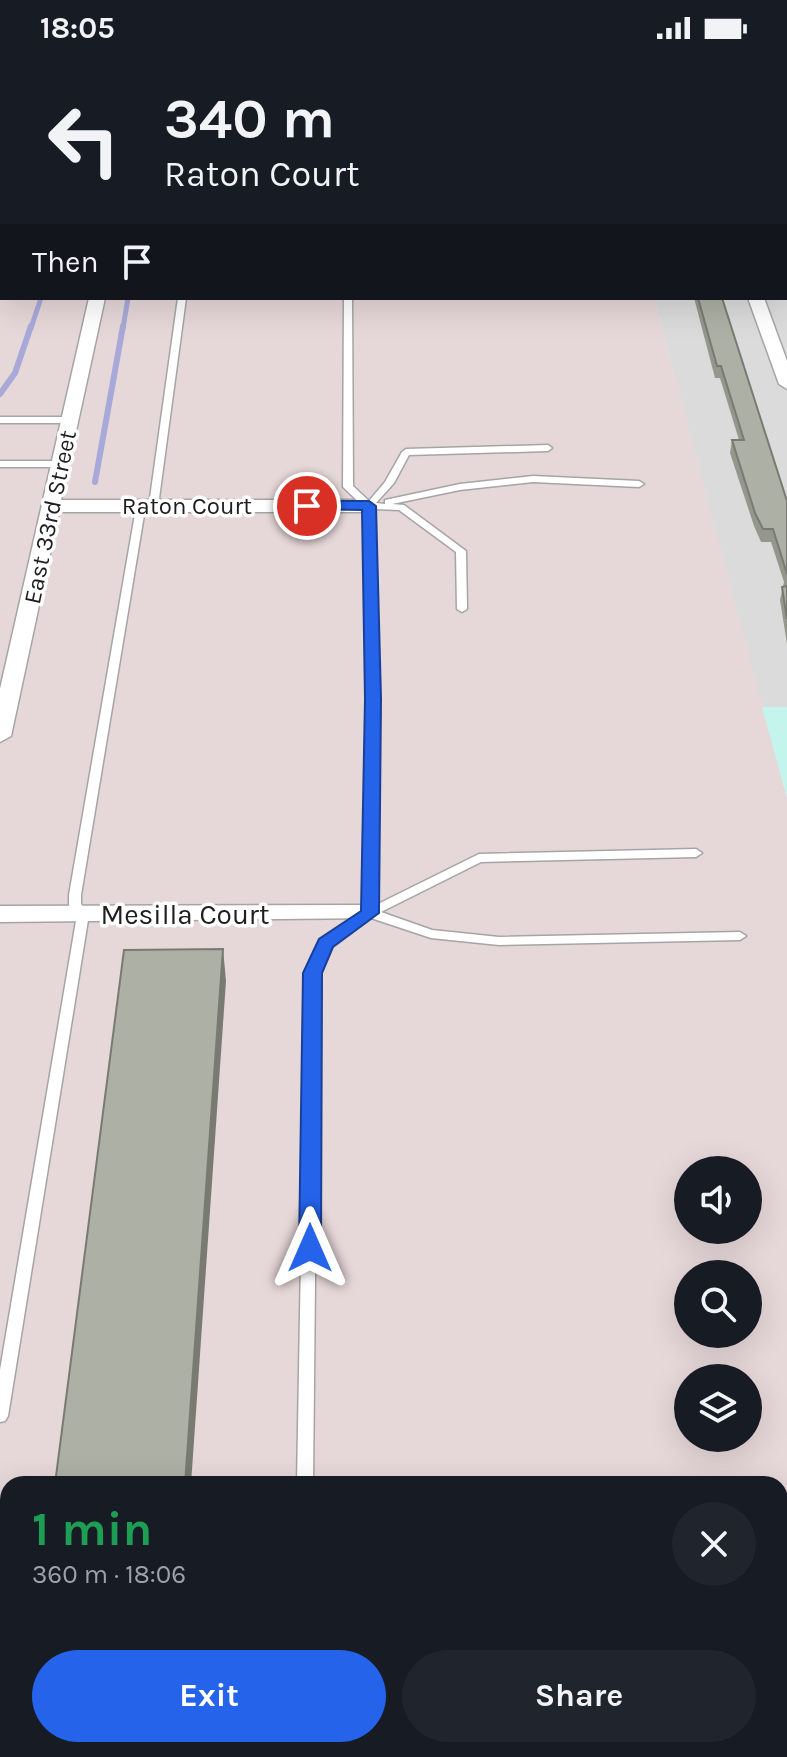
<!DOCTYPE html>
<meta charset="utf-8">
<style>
:root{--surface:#171b24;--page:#20242c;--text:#f1f3f6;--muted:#9ea1a6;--accent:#2563eb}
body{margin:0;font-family:Karla,sans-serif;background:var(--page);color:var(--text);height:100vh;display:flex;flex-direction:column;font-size:30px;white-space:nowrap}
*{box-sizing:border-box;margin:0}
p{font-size:26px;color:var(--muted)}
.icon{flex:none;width:44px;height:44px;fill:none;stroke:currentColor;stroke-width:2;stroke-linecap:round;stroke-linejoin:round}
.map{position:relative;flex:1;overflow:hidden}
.details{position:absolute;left:0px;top:1420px;width:788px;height:282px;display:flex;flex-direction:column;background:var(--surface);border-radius:24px 24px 0 0;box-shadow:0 8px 32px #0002}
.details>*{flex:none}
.banner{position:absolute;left:0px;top:0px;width:788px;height:244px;box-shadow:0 8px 32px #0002;background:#171b24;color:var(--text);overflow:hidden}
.buttons{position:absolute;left:674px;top:1100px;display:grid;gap:16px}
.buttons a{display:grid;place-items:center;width:88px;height:88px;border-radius:50%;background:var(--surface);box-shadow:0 8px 32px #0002;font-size:40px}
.pin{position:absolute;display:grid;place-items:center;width:68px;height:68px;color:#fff;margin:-34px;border:4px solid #fff;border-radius:50%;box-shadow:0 2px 8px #0007}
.me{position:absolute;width:88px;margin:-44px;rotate:0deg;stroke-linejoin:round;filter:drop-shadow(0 0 6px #0008)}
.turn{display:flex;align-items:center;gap:28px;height:168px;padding:0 32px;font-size:36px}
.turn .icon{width:104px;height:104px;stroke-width:2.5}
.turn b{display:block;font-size:56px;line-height:68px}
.then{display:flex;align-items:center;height:76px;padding:0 32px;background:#0003;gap:16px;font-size:30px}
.round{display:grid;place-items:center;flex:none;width:84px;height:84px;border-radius:42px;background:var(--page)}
.head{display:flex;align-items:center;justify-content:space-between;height:136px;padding:0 32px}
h1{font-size:48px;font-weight:700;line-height:60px;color:#1e9e55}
.primary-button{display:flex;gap:16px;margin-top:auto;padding:16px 32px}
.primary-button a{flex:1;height:92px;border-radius:48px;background:var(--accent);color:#fff;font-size:32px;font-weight:700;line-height:92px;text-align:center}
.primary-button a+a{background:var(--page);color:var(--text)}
.status{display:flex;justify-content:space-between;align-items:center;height:56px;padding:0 40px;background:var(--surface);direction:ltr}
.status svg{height:22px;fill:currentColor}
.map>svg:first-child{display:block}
</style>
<div class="status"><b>18:05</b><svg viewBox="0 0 49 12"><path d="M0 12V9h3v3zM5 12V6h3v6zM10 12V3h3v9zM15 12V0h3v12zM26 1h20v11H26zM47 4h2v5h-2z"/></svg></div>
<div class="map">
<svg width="787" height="1701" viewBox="0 0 787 1701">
<rect width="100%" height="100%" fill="#eaeee4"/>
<!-- residential -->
<polygon fill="#dcdbdb" points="590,0 787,0 787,651 762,651 654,242 786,242 786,2"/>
<!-- industrial -->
<path fill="#e6d7d8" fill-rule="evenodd" d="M 0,0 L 590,0 L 2,2 L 2,242 L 654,242 L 787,742 L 787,1701 L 0,1701 ZM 688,1114 L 748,1114 L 748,1174 L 688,1174 ZM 688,1218 L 748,1218 L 748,1278 L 688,1278 ZM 688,1322 L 748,1322 L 748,1382 L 688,1382 ZM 8,1428 L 780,1428 L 780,1694 L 8,1694 Z"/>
<!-- park -->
<polygon fill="#c4f5ed" points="762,651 787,651 787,742"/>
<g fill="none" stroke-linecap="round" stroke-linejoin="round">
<!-- stream-far1 -->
<g stroke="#a8a9d8" stroke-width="5">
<polyline points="31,272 41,242"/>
<polyline points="123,272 128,242"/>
</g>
<!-- stream -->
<g stroke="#a8a9d8" stroke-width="6">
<polyline points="0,338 15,317 31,270"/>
<polyline points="95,426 123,270"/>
</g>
<defs>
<g id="lane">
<rect x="0" y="135" width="2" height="4"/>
<rect x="0" y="143" width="2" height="4"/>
<rect x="0" y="192" width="2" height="5"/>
<polygon points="178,242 186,242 158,450 144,459 81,839 81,848 89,858 8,1360 5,1365 0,1366 0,1314 77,859 69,849 69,839 135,458 149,449"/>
<polygon points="344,242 352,242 353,430 369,445 385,426 402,396 406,393 548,389 552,392 548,395 409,399 394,427 376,447 385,448 385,444 460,428 533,420 639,425 644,428 639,431 533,426 460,434 392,448 404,449 466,495 467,553 462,556 457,553 456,496 399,454 374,453 378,643 376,849 479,798 696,793 702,797 696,801 481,806 381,856 432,874 499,881 740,876 746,880 740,884 499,889 431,882 371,862 331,890 318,917 313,1428 297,1428 306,917 322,885 364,855 368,643 364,451 343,431"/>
<polygon points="0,361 71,361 75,364 71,367 0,367"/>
<polygon points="0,405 61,405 65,408 61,411 0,411"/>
<rect x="249" y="1694" width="18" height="7"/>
<polygon points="453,1694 482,1694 487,1701 458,1701"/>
</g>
<g id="street">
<rect x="144" y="0" width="12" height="2"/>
<polygon points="662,0 674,0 675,2 663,2"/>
<polygon points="89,242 105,242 61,444 369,444 378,450 369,456 59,456 11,680 0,686 0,633"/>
<polygon points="748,242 764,242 787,305 787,333 779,328"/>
<polygon points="370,849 379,852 382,857 379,862 0,866 0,850"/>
<rect x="0" y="1612" width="8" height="32"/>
</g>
</defs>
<!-- lane casing -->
<use href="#lane" stroke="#a5a5a5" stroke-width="3"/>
<!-- street casing -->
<use href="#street" stroke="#a5a5a5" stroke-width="3"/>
<!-- lane -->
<use href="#lane" fill="#fff" fill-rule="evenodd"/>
<!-- street -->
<use href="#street" fill="#fff" fill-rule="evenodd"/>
</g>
<!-- wall -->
<g fill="#95978d">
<rect x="286" y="0" width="247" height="2"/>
<rect x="0" y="7" width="2" height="124"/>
<polygon points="694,242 722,242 787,445 787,588 780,544 784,526 771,486 761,486 754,470 730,397 732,384 739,384 720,322 715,322"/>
</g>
<!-- shaded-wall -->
<polygon fill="#797b73" points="223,893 226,925 191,1428 185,1428"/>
<!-- building -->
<g fill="#adb0a4" stroke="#797b73" stroke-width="2">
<rect x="286" y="0" width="119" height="2"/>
<polygon points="622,0 644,0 645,2 622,2"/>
<rect x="700" y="0" width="24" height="2"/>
<rect x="0" y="7" width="2" height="101"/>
<polygon points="786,25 787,25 786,74"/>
<polygon points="786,149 787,152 787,218 786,215"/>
<polygon points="698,242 722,242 787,445 787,518 773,473 763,473 755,457 732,384 744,384 721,310 717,310"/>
<polygon points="787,530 787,563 782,531"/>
<polygon points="223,893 185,1428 55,1428 124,894"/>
</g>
<!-- route -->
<polygon fill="#2563eb" stroke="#184099" stroke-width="2" points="307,445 369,445 376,450 381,643 379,857 333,891 322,917 321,1192 317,1198 310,1200 302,1198 299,1192 303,917 319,883 361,855 365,643 362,454 302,453 300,450"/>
<g text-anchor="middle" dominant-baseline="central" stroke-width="7" stroke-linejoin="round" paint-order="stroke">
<!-- far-street labels -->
<g font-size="24" fill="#1e1e1e" stroke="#fff">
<text x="187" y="450">Raton Court</text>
<text transform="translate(50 461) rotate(-78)">East 33rd Street</text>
</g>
<!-- street labels -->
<g font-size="28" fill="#1e1e1e" stroke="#fff">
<text x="185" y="858">Mesilla Court</text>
</g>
</g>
</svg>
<div class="buttons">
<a><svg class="icon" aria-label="sound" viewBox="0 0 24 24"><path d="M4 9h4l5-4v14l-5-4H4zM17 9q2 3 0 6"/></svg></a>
<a><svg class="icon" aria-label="search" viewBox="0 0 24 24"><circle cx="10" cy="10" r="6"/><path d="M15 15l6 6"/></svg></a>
<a><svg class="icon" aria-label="layers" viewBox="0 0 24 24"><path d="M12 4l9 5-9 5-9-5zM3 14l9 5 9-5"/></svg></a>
</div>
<div class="pin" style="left:307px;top:450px;background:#d93025"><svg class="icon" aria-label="arrive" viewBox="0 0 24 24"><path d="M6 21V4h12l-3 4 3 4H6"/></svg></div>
<svg class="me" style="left:310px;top:1192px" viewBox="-20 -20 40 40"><path d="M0-17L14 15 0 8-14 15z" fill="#2563eb" stroke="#fff" stroke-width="4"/></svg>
<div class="banner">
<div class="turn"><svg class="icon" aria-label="left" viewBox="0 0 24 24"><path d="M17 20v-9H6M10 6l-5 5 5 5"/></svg><div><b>340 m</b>Raton Court</div></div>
<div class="then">Then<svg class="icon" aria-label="arrive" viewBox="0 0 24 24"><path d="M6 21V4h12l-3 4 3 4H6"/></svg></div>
</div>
<section class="details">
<div class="head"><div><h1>1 min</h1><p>360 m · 18:06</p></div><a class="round"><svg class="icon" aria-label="close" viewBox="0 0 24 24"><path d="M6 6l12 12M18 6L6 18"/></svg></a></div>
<div class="primary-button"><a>Exit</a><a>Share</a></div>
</section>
</div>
